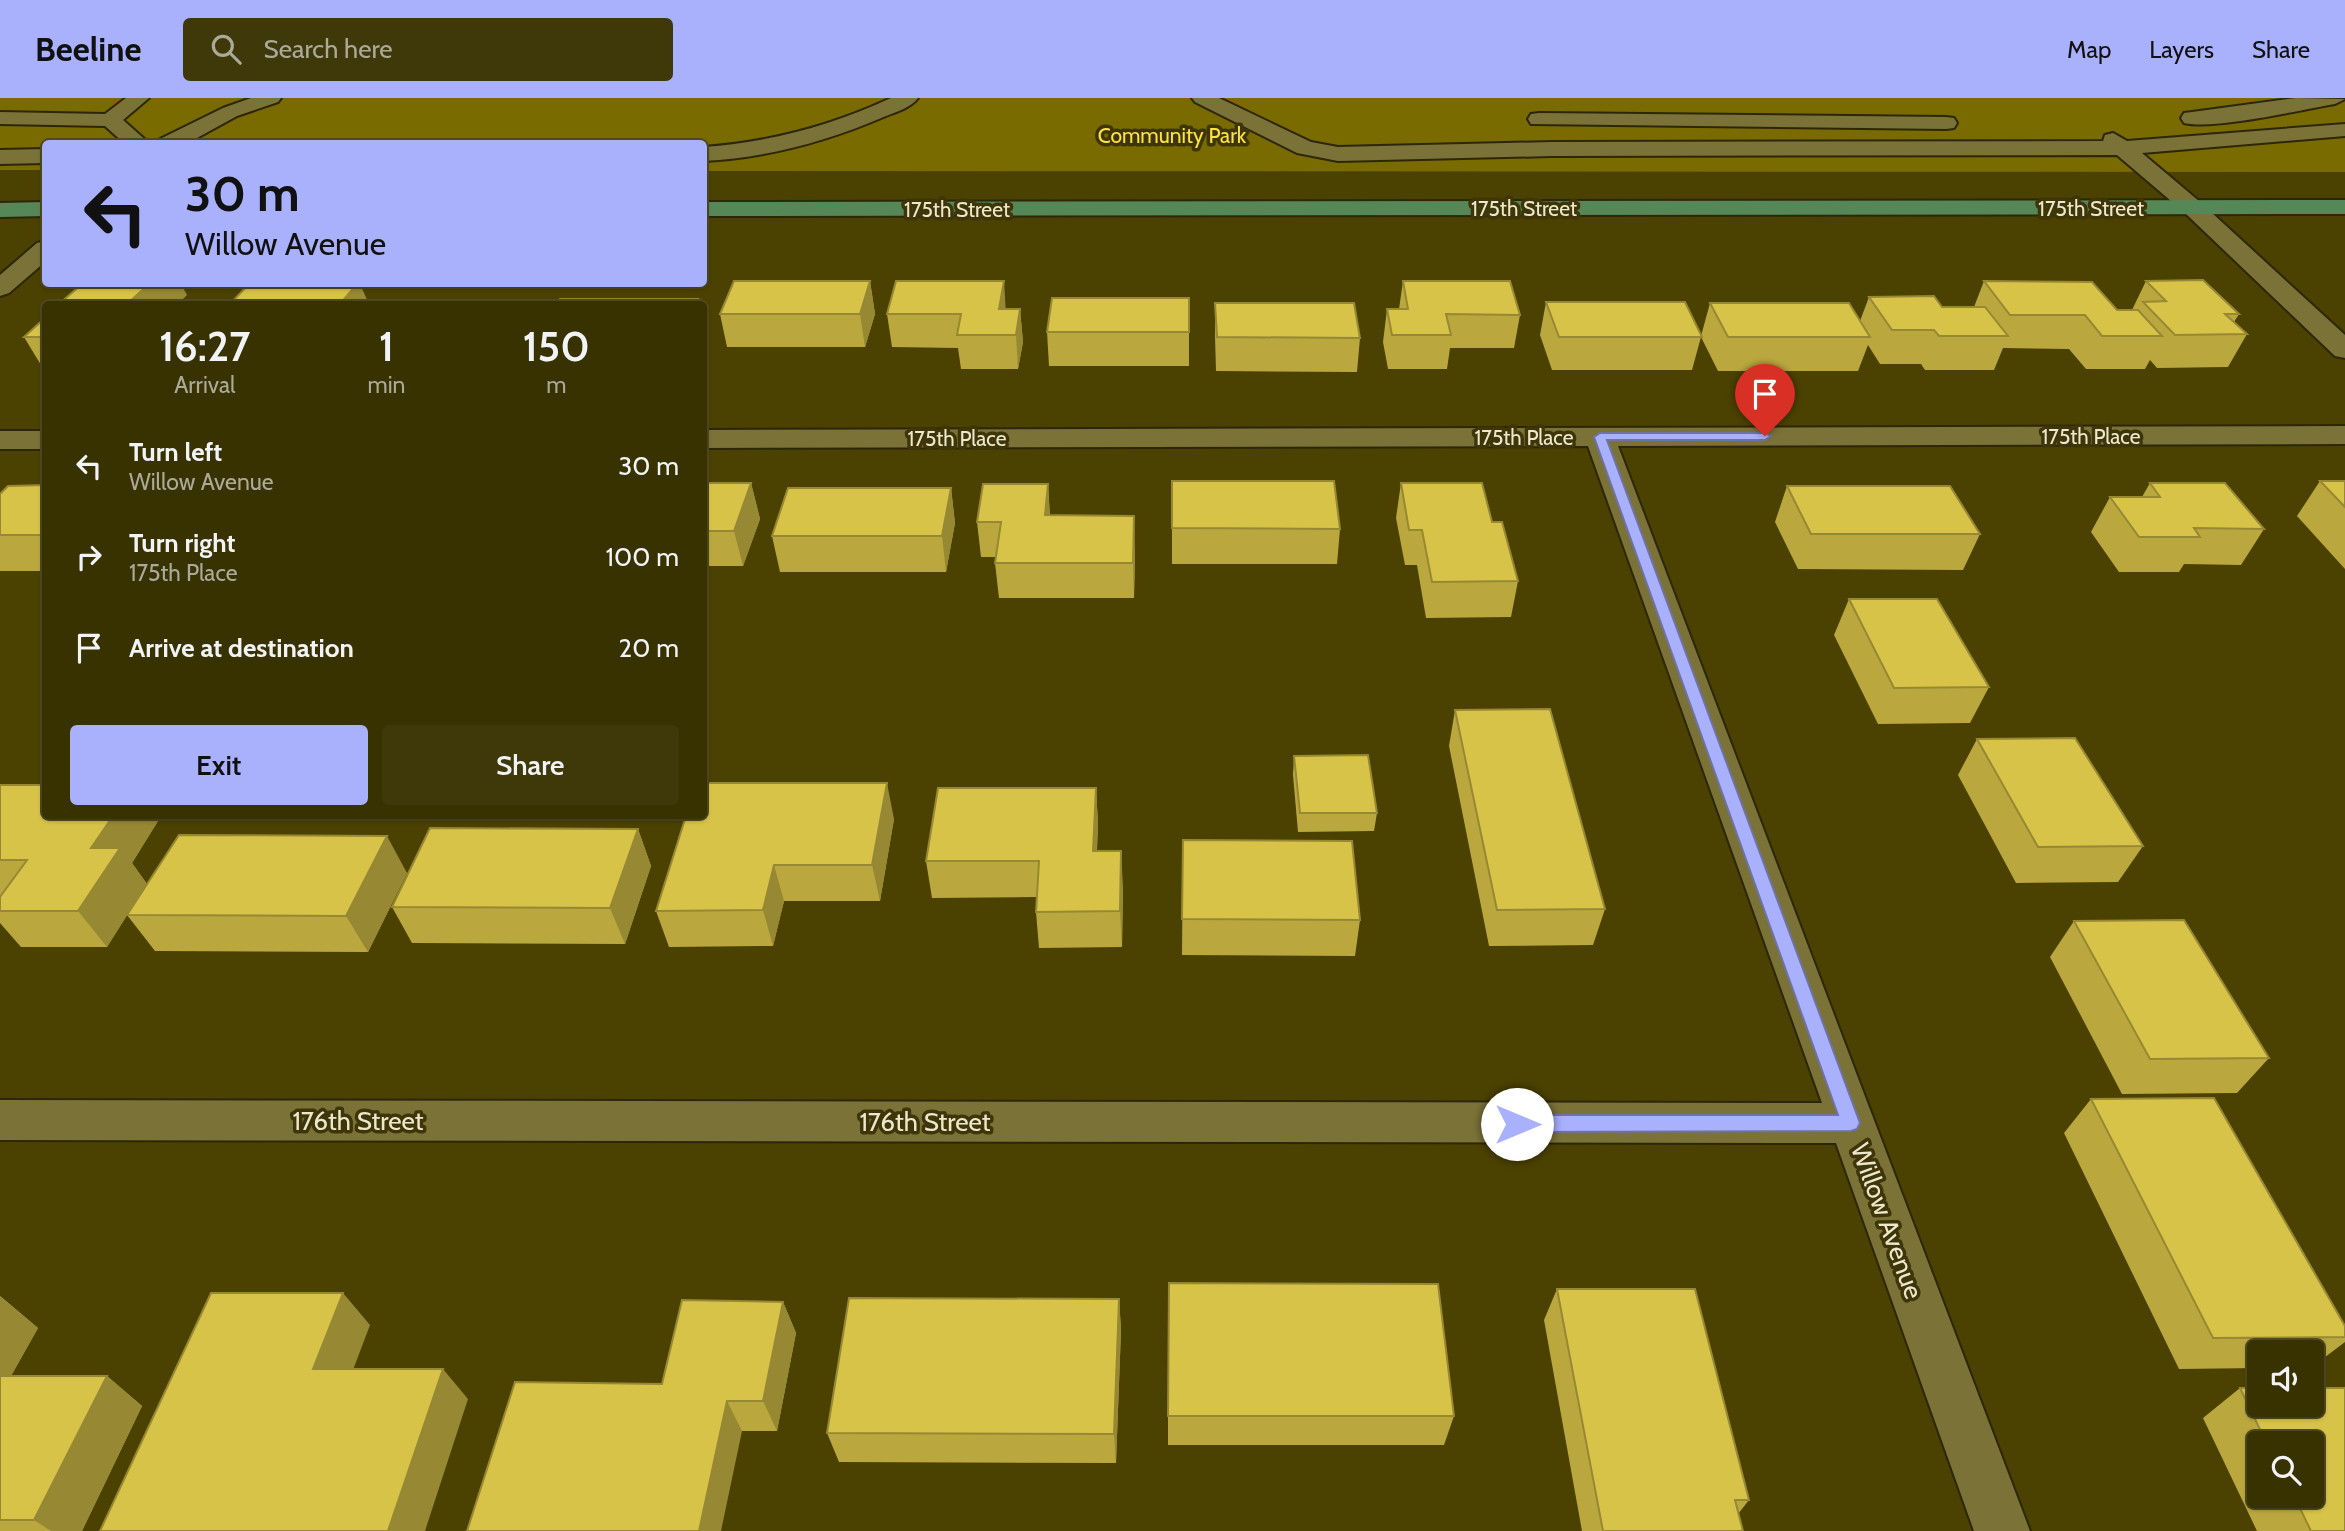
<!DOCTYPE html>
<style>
:root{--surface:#383100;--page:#3f390a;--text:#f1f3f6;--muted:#aba999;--line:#524c22;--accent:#a9b0fc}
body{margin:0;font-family:Cabin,sans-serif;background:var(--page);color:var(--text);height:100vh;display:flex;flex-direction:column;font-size:26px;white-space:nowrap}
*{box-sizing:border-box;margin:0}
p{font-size:23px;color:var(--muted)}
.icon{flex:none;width:38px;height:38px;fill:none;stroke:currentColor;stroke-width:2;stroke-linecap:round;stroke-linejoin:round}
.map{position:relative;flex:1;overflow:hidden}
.sheet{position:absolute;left:42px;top:203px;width:665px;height:518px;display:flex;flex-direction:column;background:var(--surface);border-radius:7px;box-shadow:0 2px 5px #0004,0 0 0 2px var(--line)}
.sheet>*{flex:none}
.guide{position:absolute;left:42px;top:42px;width:665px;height:147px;border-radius:7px;box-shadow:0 2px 5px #0004,0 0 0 2px var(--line);background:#a9b0fc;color:#111;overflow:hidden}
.controls{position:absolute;left:2247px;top:1242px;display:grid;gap:14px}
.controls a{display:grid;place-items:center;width:77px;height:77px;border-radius:7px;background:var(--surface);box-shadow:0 2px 5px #0004,0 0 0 2px var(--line);font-size:35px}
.pin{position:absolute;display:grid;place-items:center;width:60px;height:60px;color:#fff;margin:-72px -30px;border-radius:50% 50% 50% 0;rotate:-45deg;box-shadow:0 0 7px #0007}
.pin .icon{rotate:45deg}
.me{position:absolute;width:77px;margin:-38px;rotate:90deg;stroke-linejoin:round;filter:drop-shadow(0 0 5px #0008)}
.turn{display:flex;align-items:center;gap:24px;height:147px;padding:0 28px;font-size:32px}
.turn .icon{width:91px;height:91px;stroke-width:2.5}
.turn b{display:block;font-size:49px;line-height:60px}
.eta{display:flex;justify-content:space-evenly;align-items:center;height:119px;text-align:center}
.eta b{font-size:42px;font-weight:600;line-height:49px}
.action{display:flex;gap:14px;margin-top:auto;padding:14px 28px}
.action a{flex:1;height:80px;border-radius:7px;background:var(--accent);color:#111;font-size:28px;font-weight:600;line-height:80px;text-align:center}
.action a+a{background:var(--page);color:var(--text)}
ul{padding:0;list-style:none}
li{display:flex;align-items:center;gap:21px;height:91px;padding:0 28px}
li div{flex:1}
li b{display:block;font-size:26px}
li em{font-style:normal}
header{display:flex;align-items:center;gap:42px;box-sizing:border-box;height:98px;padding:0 35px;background:var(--accent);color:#111}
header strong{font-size:33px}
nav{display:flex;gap:38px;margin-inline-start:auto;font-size:24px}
.search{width:490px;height:63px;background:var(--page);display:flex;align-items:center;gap:18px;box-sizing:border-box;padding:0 24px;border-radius:7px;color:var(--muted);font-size:26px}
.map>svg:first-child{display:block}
</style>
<header>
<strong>Beeline</strong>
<div class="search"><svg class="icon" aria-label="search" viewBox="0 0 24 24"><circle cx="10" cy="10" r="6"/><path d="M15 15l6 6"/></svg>Search here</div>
<nav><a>Map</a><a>Layers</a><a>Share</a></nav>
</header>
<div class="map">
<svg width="2345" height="1433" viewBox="0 0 2345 1433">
<rect width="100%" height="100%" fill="#4b4100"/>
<!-- green -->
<polygon fill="#7a6b00" points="0,0 2345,0 2345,74 704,73 704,46 46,46 45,72 0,72"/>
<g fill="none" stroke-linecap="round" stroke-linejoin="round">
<defs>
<g id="minor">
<polygon points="126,0 149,0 123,22 150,46 125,46 105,28 0,26 0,14 105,16"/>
<polygon points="251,0 281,0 278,4 237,18 186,46 157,46 160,41 223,10"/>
<path d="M 891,0 L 918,0 C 912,9 896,14 886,18 C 828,43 767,60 704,63 L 704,49 C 770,44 831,28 891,0 Z"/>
<polygon points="1192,0 1219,0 1311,44 1338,49 1552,44 2103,43 2105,37 2113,35 2127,43 2345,26 2345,38 2142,55 2200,104 2345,237 2345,260 2335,258 2184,114 2117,57 1552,58 1338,63 1297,55 1195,4"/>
<path d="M 2296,0 L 2345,1 L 2335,6 C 2300,12 2215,32 2184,25 L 2181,20 L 2184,15 L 2192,14 Z"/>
<polygon points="1539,15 1946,19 1954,20 1957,25 1954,30 1946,31 1531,26 1528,21 1531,16"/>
<polygon points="46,51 46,65 0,66 0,52"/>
<polygon points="46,143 46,163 9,195 0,198 0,177 37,145"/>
<polygon points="2345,328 2345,346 1618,348 2030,1433 1974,1433 1836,1045 0,1042 0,1002 1822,1005 1588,348 704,350 704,332"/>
<rect x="0" y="333" width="46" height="18"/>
</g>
<g id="major">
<polygon points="2345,102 2345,116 704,118 704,104"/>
<polygon points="46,104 46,118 0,119 0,105"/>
</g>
</defs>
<!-- minor casing -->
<use href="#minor" stroke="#2d2709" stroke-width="4"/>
<!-- major casing -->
<use href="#major" stroke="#2d2709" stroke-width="4"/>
<!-- minor -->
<use href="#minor" fill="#7b7238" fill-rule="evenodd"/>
<!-- major -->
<use href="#major" fill="#568857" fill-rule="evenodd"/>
</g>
<!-- wall -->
<g fill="#baa83f" fill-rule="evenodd">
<polygon points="870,183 875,216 865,249 727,249 720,216"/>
<polygon points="1403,183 1520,217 1514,250 1450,250 1447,271 1388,271 1383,244 1387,211 1399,211"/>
<polygon points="1984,183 2117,212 2132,212 2146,183 2239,216 2234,224 2247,236 2228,269 2157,270 2150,262 2145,271 2086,271 2069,251 2003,250 1994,272 1925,272 1921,266 1880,266 1868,247 1858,273 1718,273 1701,239 1692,272 1552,272 1540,237 1546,204 1701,238 1710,205 1860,223 1869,199 1942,209 1974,209"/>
<polygon points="1215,205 1360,240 1357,274 1216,273 1215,238"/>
<polygon points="1006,211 1020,211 1023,244 1018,271 961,271 958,250 892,249 887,216"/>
<polygon points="46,219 46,272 44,272 24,239"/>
<polygon points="1047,234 1189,234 1189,268 1049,268"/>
<polygon points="1172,383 1340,431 1337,466 1172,466"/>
<polygon points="2320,383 2345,383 2345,471 2297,418"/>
<polygon points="704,385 751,385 760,421 743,468 704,468"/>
<polygon points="1401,385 1492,424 1518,483 1511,519 1426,520 1417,467 1405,467 1396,420"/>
<polygon points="2150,385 2264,431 2241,467 2184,466 2179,474 2119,474 2091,434 2110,399 2142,399"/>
<polygon points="1048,386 1050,418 1135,454 1134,500 999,500 995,465 996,459 981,459 977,424"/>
<polygon points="46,387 46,473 0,473 0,396"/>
<polygon points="1787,388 1980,436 1963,472 1798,471 1775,424"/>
<polygon points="951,390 955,425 946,474 780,474 772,438"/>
<polygon points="1849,501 1989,589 1970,625 1878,626 1834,537"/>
<polygon points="1455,612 1605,811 1593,847 1489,848 1449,648"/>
<polygon points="1977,641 2143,748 2118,784 2016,785 1958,677"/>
<polygon points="1294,658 1377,715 1374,733 1298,734 1293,677"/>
<polygon points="0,687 158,723 132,765 147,786 407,775 368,854 155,853 127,817 107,849 21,849 0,825"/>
<polygon points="1096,690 1098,726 1097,753 1123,789 1122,849 1039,850 1036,814 1037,799 932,800 926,763"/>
<polygon points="894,721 880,803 784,803 773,848 669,849 656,813"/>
<polygon points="638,731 651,768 625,846 412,845 392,809"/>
<polygon points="1183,742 1360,822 1355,858 1182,857"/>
<polygon points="2074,823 2269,960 2237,995 2122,996 2050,859"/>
<polygon points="2091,1001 2345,1228 2345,1244 2312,1269 2312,1255 2259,1255 2259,1270 2179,1271 2064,1035"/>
<polygon points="1557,1191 1749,1402 1738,1416 1743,1433 1582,1433 1544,1222"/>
<polygon points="0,1198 38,1230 11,1278 107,1278 142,1308 82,1433 0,1433"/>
<polygon points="1119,1201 1121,1232 1116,1365 839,1364 827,1335"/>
<polygon points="783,1204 796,1235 777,1333 742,1333 662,1286"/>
<path d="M 2240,1290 L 2259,1290 L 2259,1307 L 2312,1307 L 2312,1290 L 2345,1290 L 2345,1433 L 2257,1433 L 2203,1320 ZM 2259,1346 L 2312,1346 L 2312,1398 L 2259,1398 Z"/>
<polygon points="1168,1318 1454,1318 1444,1347 1168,1347"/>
</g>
<!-- shaded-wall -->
<g fill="#978833">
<polygon points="870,183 875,216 865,249 860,216"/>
<polygon points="1004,183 1006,216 999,211"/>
<polygon points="149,186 181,186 187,197 178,206 127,206"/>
<polygon points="357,186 360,186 369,206 340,206"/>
<polygon points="1020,211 1023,244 1018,271 1016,237"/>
<polygon points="751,385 760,421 743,468 734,433"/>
<polygon points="1048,386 1050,422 1045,417"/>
<polygon points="951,390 955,425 946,474 942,438"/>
<polygon points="1134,418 1135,454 1134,500 1133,465"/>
<polygon points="887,685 894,721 880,803 872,767"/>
<polygon points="1096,690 1098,726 1095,789 1093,753"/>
<polygon points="113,718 154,718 158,723 132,765 147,786 107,849 78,813 91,750"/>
<polygon points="638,731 651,768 625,846 610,810"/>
<polygon points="387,738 407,775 368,854 346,818"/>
<polygon points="1121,753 1123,789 1122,849 1120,813"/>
<polygon points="774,767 784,803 773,848 763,812"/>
<polygon points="343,1195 370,1227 342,1301 313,1271"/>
<polygon points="0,1198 38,1230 0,1297"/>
<polygon points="1119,1201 1121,1232 1116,1365 1114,1336"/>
<polygon points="783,1204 796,1235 777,1333 763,1303"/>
<polygon points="443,1271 468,1301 425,1433 388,1433"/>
<polygon points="107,1278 142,1308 82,1433 51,1433 34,1422"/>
<polygon points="727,1303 742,1333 721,1433 699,1433"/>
</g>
<!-- building -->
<g fill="#d8c349" stroke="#978833" stroke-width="2">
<polygon points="2203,182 2239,216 2225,216 2247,236 2175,237 2143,204 2166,203 2146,183"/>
<polygon points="734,183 870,183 860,216 720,216"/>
<polygon points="896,183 1004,183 999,211 1020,211 1016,237 957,237 961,216 887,216"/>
<polygon points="1403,183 1510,183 1520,217 1446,216 1451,237 1392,237 1387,211 1408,211"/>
<polygon points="1984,183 2092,184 2117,212 2138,212 2162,238 2102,238 2085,217 2010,217"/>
<polygon points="82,186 149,186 127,206 59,206"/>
<polygon points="249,186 357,186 340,206 230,206"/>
<polygon points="1934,198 1942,209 1985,209 2008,238 1939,238 1934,232 1892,232 1869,199"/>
<polygon points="1052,200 1189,200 1189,234 1047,234"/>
<polygon points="560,201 698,201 695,206 557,206"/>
<polygon points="1546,204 1685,204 1702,239 1559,239"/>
<polygon points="1215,205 1354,205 1360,240 1217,239"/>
<polygon points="1710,205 1849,205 1870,239 1728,239"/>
<polygon points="46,219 46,239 24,239"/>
<polygon points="1172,383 1334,383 1340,431 1172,430"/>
<polygon points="2320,383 2345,383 2345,409"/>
<polygon points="704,385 751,385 734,433 704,433"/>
<polygon points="1401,385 1482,385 1492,424 1502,424 1518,483 1432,484 1422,432 1409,432"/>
<polygon points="2150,385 2225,385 2264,431 2194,430 2200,439 2139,439 2110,399 2160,399"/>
<polygon points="983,386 1048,386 1045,417 1134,418 1133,465 995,465 1001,424 977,424"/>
<polygon points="46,387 46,437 0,437 0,396 8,388"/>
<polygon points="1787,388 1950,388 1980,436 1811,436"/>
<polygon points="788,390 951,390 942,438 772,438"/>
<polygon points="1849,501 1937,501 1989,589 1894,590"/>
<polygon points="1550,611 1605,811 1497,812 1455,612"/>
<polygon points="2075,640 2143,748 2038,749 1977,641"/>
<polygon points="1368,657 1377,715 1300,715 1294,658"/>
<polygon points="704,685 887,685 872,767 774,767 763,812 656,813 686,718 704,718"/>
<polygon points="0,687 46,687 46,718 113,718 91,750 120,750 78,813 0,813 0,799 27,762 0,762"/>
<polygon points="938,690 1096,690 1093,753 1121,753 1120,813 1036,814 1039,763 926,763"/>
<polygon points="430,730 638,731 610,810 392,809"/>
<polygon points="179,737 387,738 346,818 127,817"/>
<polygon points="1183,742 1352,743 1360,822 1182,821"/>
<polygon points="2184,822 2269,960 2150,961 2074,823"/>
<polygon points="2214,1000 2345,1228 2345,1239 2213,1240 2091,1001"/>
<polygon points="1169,1185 1438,1186 1454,1318 1168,1318"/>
<polygon points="1557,1191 1695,1191 1749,1402 1735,1402 1743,1433 1603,1433"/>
<polygon points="211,1195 343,1195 313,1271 443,1271 388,1433 100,1433"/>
<polygon points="849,1200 1119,1201 1114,1336 827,1335"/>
<polygon points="682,1202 783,1204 763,1303 727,1303 699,1433 467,1433 515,1284 662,1286"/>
<polygon points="0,1278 107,1278 34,1422 0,1422"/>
<polygon points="2240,1290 2259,1290 2259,1307 2312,1307 2312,1290 2345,1290 2345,1433 2311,1433 2294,1398 2312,1398 2312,1346 2267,1346"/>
</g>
<!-- route -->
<polygon fill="#a9b0fc" stroke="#6e72a4" stroke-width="2" points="1600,335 1765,335 1771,338 1765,342 1607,342 1860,1025 1857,1031 1851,1033 1517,1034 1510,1031 1507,1026 1510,1020 1517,1017 1838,1017 1594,339"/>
<g text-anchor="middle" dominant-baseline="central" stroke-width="7" stroke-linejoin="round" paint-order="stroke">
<!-- far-park labels -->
<g font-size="21" fill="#fde341" stroke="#3e3608">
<text x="1172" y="37">Community Park</text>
</g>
<!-- far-street labels -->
<g font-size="21" fill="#ede8cb" stroke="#3e3608">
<text x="1524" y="110">175th Street</text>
<text x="2091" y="110">175th Street</text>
<text x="957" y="111">175th Street</text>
<text x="2091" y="338">175th Place</text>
<text x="1524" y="339">175th Place</text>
<text x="957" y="340">175th Place</text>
</g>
<!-- street labels -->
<g font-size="26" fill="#ede8cb" stroke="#3e3608">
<text x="358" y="1023">176th Street</text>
<text x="925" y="1024">176th Street</text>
<text transform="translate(1887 1123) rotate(70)">Willow Avenue</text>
</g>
</g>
</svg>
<div class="controls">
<a><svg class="icon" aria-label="sound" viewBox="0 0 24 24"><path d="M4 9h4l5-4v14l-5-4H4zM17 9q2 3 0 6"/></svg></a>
<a><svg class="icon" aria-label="search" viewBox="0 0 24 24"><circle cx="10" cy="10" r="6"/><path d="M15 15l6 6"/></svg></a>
</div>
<div class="pin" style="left:1765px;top:338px;background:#d93025"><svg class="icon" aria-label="arrive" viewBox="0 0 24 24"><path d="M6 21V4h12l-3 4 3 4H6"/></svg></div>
<svg class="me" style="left:1517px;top:1026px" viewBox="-20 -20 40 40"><circle r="19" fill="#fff"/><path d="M0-13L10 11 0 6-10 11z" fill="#a9b0fc"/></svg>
<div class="guide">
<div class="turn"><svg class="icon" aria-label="left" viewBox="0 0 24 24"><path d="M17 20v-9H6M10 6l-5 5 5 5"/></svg><div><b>30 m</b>Willow Avenue</div></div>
</div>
<section class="sheet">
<div class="eta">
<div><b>16:27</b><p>Arrival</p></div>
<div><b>1</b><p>min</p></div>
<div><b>150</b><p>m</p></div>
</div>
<ul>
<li><svg class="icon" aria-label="left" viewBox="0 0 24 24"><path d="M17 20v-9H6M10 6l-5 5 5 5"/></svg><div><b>Turn left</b><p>Willow Avenue</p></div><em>30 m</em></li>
<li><svg class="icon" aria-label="right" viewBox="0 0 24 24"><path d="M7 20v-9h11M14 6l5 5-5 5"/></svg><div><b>Turn right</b><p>175th Place</p></div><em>100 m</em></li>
<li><svg class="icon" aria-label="arrive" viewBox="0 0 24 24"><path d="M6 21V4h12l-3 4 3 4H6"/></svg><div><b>Arrive at destination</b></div><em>20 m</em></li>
</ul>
<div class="action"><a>Exit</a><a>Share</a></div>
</section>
</div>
